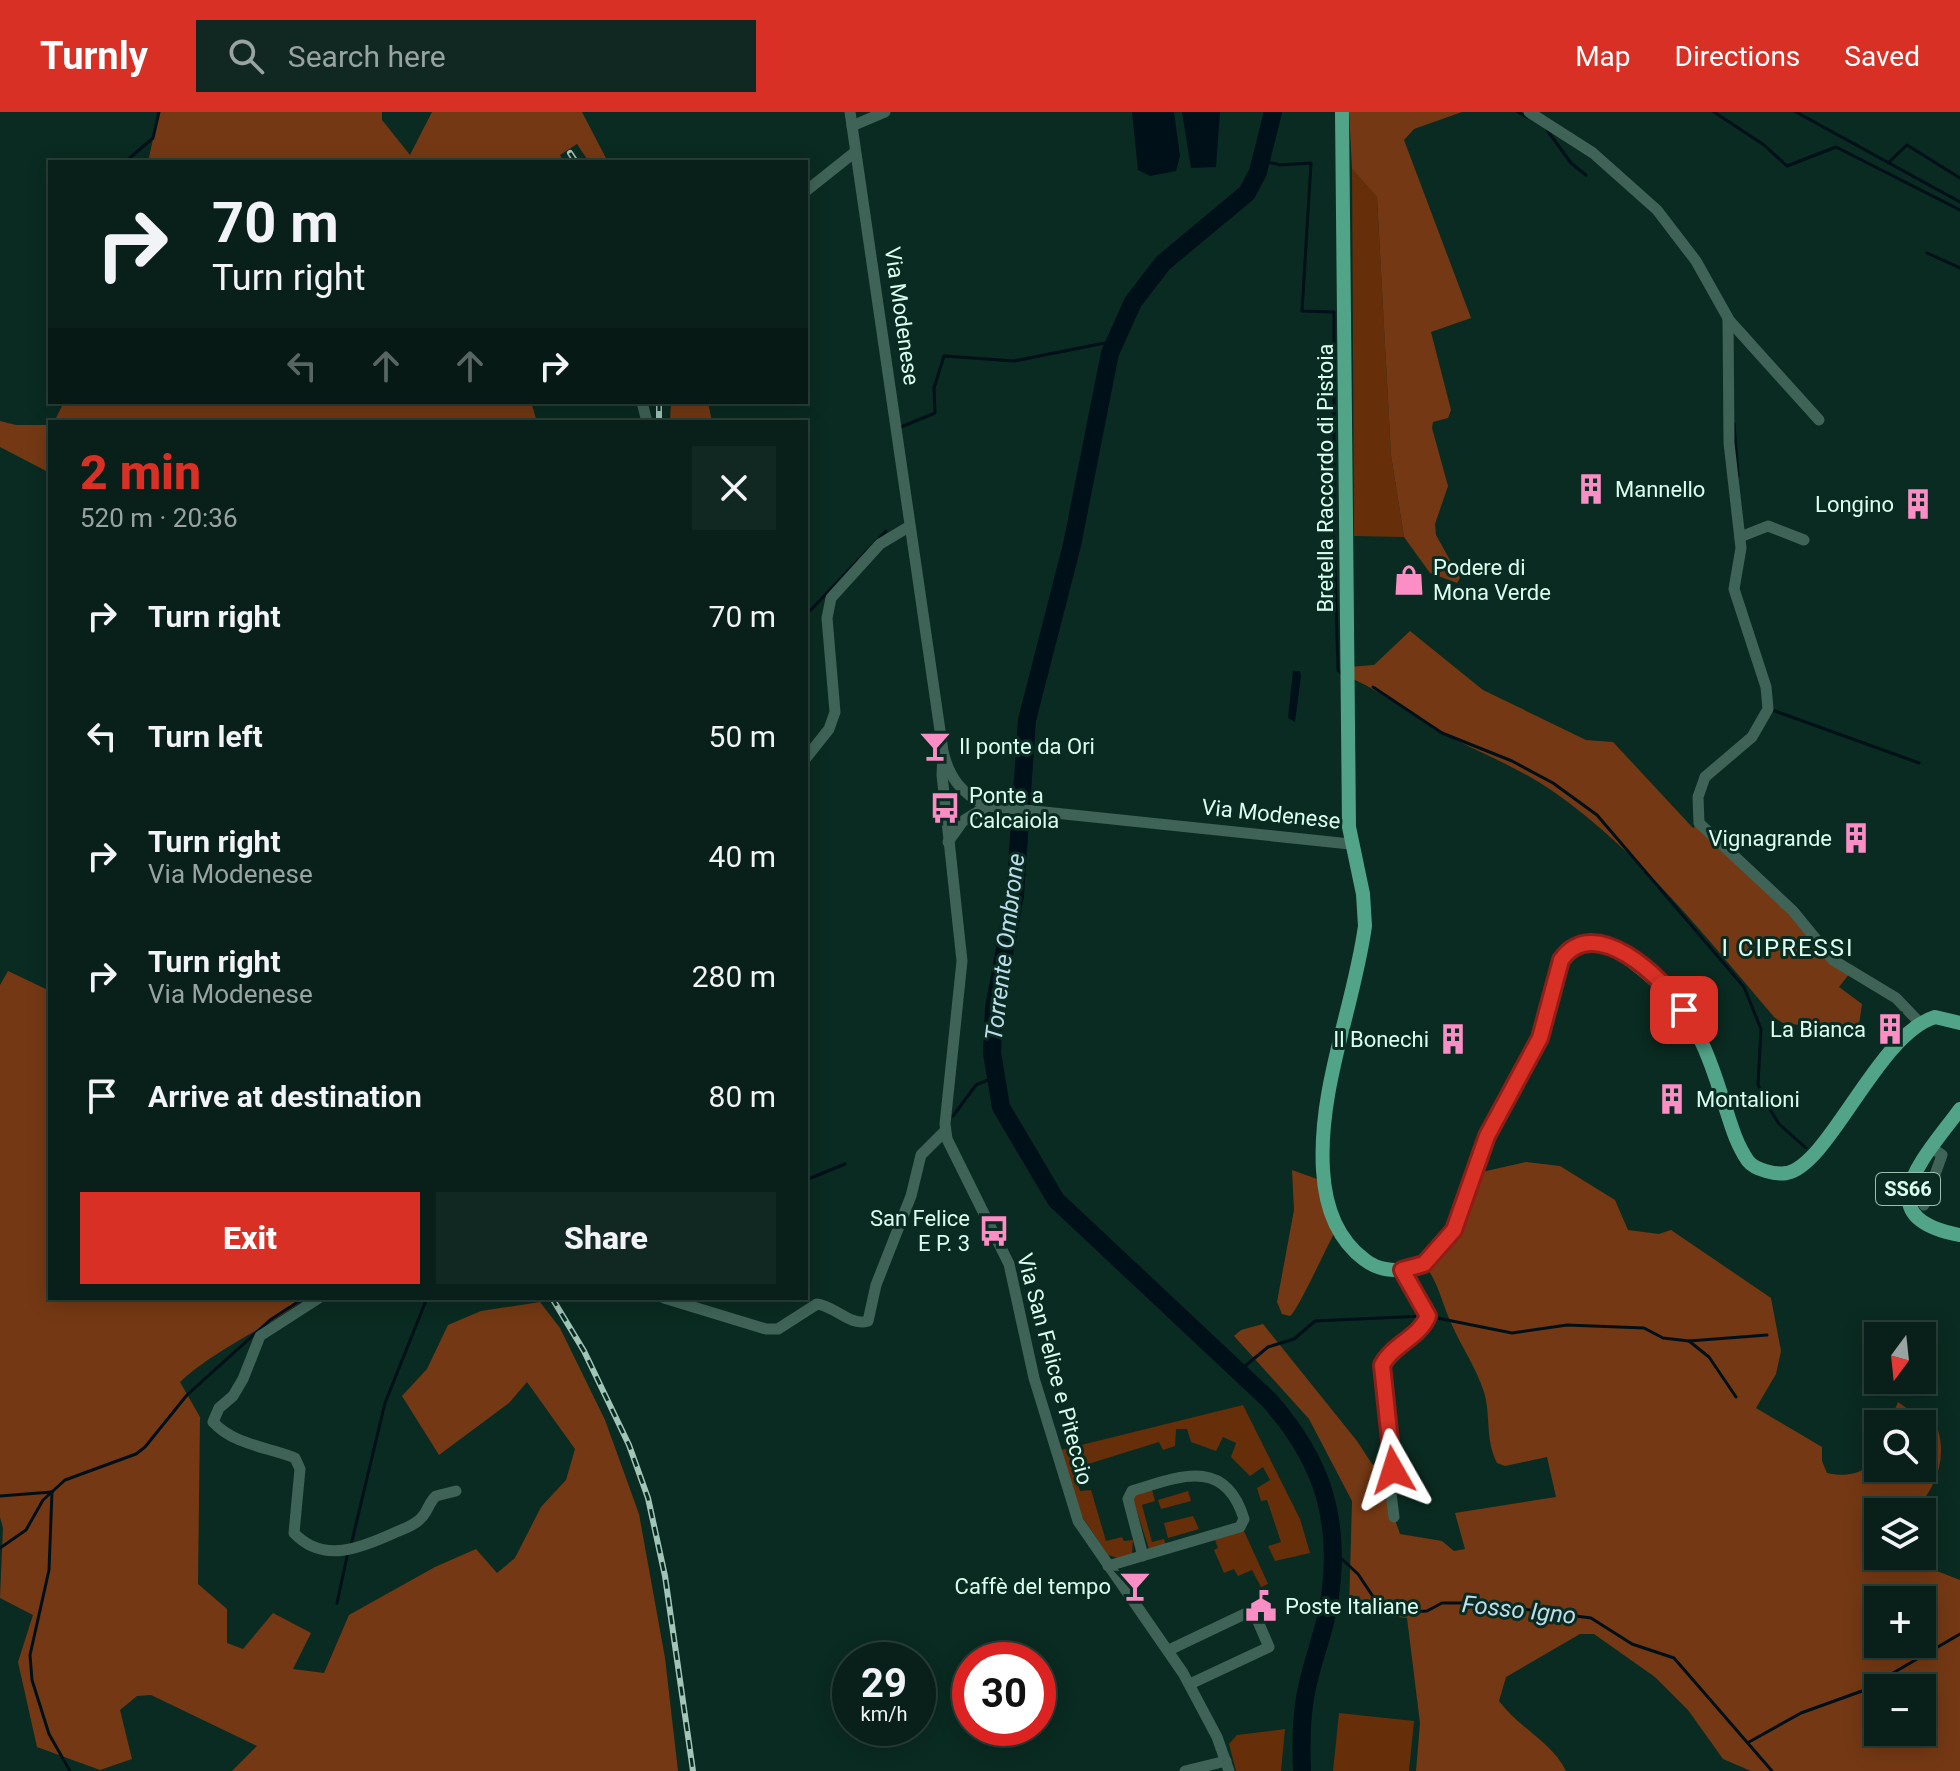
<!DOCTYPE html>
<meta charset="utf-8">
<style>
:root{--surface:#082019;--page:#112822;--text:#f1f3f6;--muted:#98a3a2;--line:#293e38;--accent:#d93025}
body{margin:0;font-family:Roboto,sans-serif;background:var(--page);color:var(--text);height:100vh;display:flex;flex-direction:column;font-size:30px;white-space:nowrap}
*{box-sizing:border-box;margin:0}
p{font-size:26px;color:var(--muted)}
.icon{flex:none;width:44px;height:44px;fill:none;stroke:currentColor;stroke-width:2;stroke-linecap:round;stroke-linejoin:round}
.map{position:relative;flex:1;overflow:hidden}
.details{position:absolute;left:48px;top:308px;width:760px;height:880px;display:flex;flex-direction:column;background:var(--surface);border-radius:0px;box-shadow:0 4px 20px #0003,0 0 0 2px var(--line)}
.details>*{flex:none}
.hud{position:absolute;left:48px;top:48px;width:760px;height:244px;border-radius:0px;box-shadow:0 4px 20px #0003,0 0 0 2px var(--line);background:#082019;color:var(--text);overflow:hidden}
.needle{width:52px;rotate:195deg}
.fabs{position:absolute;left:1864px;top:1210px;display:grid;gap:16px}
.fabs a{display:grid;place-items:center;width:72px;height:72px;border-radius:0px;background:var(--surface);box-shadow:0 4px 20px #0003,0 0 0 2px var(--line);font-size:40px}
.speed{position:absolute;left:832px;top:1530px;display:flex;gap:16px;font-size:40px;font-weight:700;text-align:center}
.speed>*{display:grid;place-content:center;width:104px;height:104px;border-radius:50%;background:var(--surface);box-shadow:0 4px 20px #0003,0 0 0 2px var(--line);line-height:1}
.speed small{font-size:20px;font-weight:400}
.speed .limit{border:12px solid #d22;background:#fff;color:#111}
.pin{position:absolute;display:grid;place-items:center;width:68px;height:68px;color:#fff;margin:-34px;border-radius:16px;box-shadow:0 4px 12px #0006}
.me{position:absolute;width:88px;margin:-44px;rotate:354deg;stroke-linejoin:round;filter:drop-shadow(0 0 6px #0008)}
.turn{display:flex;align-items:center;gap:28px;height:168px;padding:0 32px;font-size:36px}
.turn .icon{width:104px;height:104px;stroke-width:2.5}
.turn b{display:block;font-size:56px;line-height:68px}
.lanes{display:flex;align-items:center;height:76px;padding:0 32px;background:#0003;justify-content:center;gap:40px;direction:ltr}
.lanes .off{opacity:.35}
.round{display:grid;place-items:center;flex:none;width:84px;height:84px;border-radius:0px;background:var(--page)}
.head{display:flex;align-items:center;justify-content:space-between;height:136px;padding:0 32px}
h1{font-size:48px;font-weight:800;line-height:60px;color:var(--accent)}
.action{display:flex;gap:16px;margin-top:auto;padding:16px 32px}
.action a{flex:1;height:92px;border-radius:0px;background:var(--accent);color:#fff;font-size:32px;font-weight:800;line-height:92px;text-align:center}
.action a+a{background:var(--page);color:var(--text)}
ul{padding:0;list-style:none}
li{display:flex;align-items:center;gap:24px;height:120px;padding:0 32px}
li div{flex:1}
li b{display:block;font-size:30px}
li em{font-style:normal}
header{display:flex;align-items:center;gap:48px;box-sizing:border-box;height:112px;padding:0 40px;background:var(--accent);color:#fff}
header strong{font-size:38px}
nav{display:flex;gap:44px;margin-inline-start:auto;font-size:28px}
.search{width:560px;height:72px;background:var(--page);display:flex;align-items:center;gap:20px;box-sizing:border-box;padding:0 28px;border-radius:0px;color:var(--muted);font-size:30px}
.map>svg:first-child{display:block}
</style>
<header>
<strong>Turnly</strong>
<div class="search"><svg class="icon" aria-label="search" viewBox="0 0 24 24"><circle cx="10" cy="10" r="6"/><path d="M15 15l6 6"/></svg>Search here</div>
<nav><a>Map</a><a>Directions</a><a>Saved</a></nav>
</header>
<div class="map">
<svg width="1960" height="1659" viewBox="0 0 1960 1659">
<rect width="100%" height="100%" fill="#0a2b21"/>
<!-- green -->
<g fill="#662f0a">
<polygon points="1352,57 1377,85 1391,343 1404,425 1354,424"/>
<polygon points="1243,1293 1300,1407 1310,1441 1275,1449 1268,1434 1281,1430 1267,1388 1261,1389 1257,1376 1270,1368 1263,1355 1250,1364 1231,1345 1236,1331 1223,1325 1216,1339 1191,1330 1187,1317 1176,1317 1175,1334 1163,1338 1159,1330 1072,1357 1080,1379 1091,1378 1106,1429 1122,1425 1124,1429 1133,1428 1132,1442 1118,1446 1108,1443 1081,1403 1061,1338"/>
<polygon points="1152,1378 1155,1389 1142,1393 1152,1430 1164,1427 1166,1433 1149,1437 1132,1384"/>
<polygon points="1188,1379 1191,1389 1161,1397 1158,1388"/>
<polygon points="1193,1404 1199,1417 1168,1426 1164,1411"/>
<polygon points="1244,1419 1268,1472 1261,1475 1252,1458 1238,1464 1234,1457 1224,1461 1214,1438 1218,1436 1215,1428"/>
<polygon points="1339,1601 1414,1609 1409,1659 1333,1659"/>
<polygon points="1285,1617 1281,1659 1236,1659 1229,1632 1237,1623"/>
</g>
<!-- forest -->
<g fill="#743914" fill-rule="evenodd">
<polygon points="159,0 382,0 382,8 410,43 432,0 582,0 608,50 589,50 577,32 560,43 564,50 148,50"/>
<polygon points="1349,0 1462,0 1414,17 1404,28 1471,206 1431,220 1451,298 1448,306 1433,310 1432,316 1448,374 1435,412 1436,423 1460,466 1457,471 1430,461 1404,425 1391,343 1377,85 1352,57"/>
<polygon points="64,290 531,290 537,310 54,310"/>
<polygon points="671,290 708,290 712,310 670,310"/>
<polygon points="0,309 16,313 50,313 50,361 0,335"/>
<path d="M 1410,519 L 1483,578 L 1586,628 L 1613,630 L 1693,716 L 1699,711 L 1850,861 L 1839,875 L 1862,892 L 1858,920 L 1783,911 L 1775,906 C 1708,828 1640,740 1554,680 C 1518,655 1480,641 1442,621 C 1409,603 1383,579 1348,565 L 1348,555 L 1374,553 Z"/>
<path d="M 8,859 L 50,879 L 50,1186 L 306,1186 C 266,1217 216,1236 180,1270 L 200,1305 L 198,1472 L 227,1497 L 227,1531 L 243,1537 L 273,1501 L 311,1521 L 293,1557 L 324,1561 L 349,1503 L 435,1455 L 476,1437 L 497,1461 L 515,1446 L 541,1395 L 566,1368 L 575,1337 L 527,1270 L 509,1291 L 439,1343 L 402,1284 L 427,1257 L 448,1213 L 481,1199 L 540,1190 L 560,1216 L 605,1308 L 639,1402 L 665,1546 L 678,1659 L 232,1659 L 257,1634 L 151,1583 L 137,1584 L 120,1598 L 132,1647 L 100,1658 L 37,1635 L 18,1550 L 33,1503 L 0,1486 L 3,1416 L 0,1405 L 0,873 Z"/>
<path d="M 1526,1050 L 1560,1054 L 1615,1088 L 1628,1118 L 1659,1122 L 1671,1118 L 1771,1186 L 1781,1239 L 1776,1262 L 1756,1296 L 1822,1335 L 1822,1349 L 1827,1361 C 1847,1366 1870,1361 1878,1341 L 1878,1356 L 1922,1356 L 1922,1312 L 1889,1312 L 1898,1290 L 1938,1318 C 1947,1349 1935,1376 1914,1400 L 1878,1400 L 1878,1444 L 1918,1444 L 1929,1456 L 1960,1468 L 1960,1659 L 1751,1659 L 1723,1647 L 1688,1598 L 1655,1565 L 1594,1522 L 1580,1522 L 1506,1565 L 1499,1589 C 1520,1617 1552,1630 1566,1659 L 1416,1659 L 1420,1611 L 1407,1506 L 1349,1499 L 1352,1389 L 1309,1307 L 1234,1224 L 1241,1218 L 1263,1212 L 1357,1329 L 1372,1352 L 1393,1358 L 1394,1405 L 1400,1422 L 1442,1429 L 1454,1439 L 1465,1437 L 1455,1401 L 1556,1385 L 1547,1345 L 1505,1354 L 1497,1351 C 1485,1327 1491,1304 1484,1280 C 1476,1255 1462,1236 1452,1213 C 1442,1192 1439,1171 1424,1152 L 1437,1140 L 1473,1062 ZM 1878,1488 L 1922,1488 L 1922,1532 L 1878,1532 ZM 1878,1576 L 1922,1576 L 1922,1620 L 1878,1620 Z"/>
<path d="M 1292,1058 L 1317,1067 L 1321,1092 L 1334,1122 C 1326,1136 1297,1200 1290,1204 L 1282,1202 L 1277,1190 L 1294,1098 Z"/>
</g>
<!-- water -->
<g fill="#001019">
<polygon points="1132,0 1174,0 1180,44 1176,59 1150,64 1138,58"/>
<polygon points="1182,0 1220,0 1216,55 1191,56"/>
<polygon points="1293,559 1300,559 1301,564 1295,610 1288,606"/>
</g>
<g fill="none" stroke-linecap="round" stroke-linejoin="round">
<!-- stream -->
<g stroke="#001019" stroke-width="3">
<polyline points="1518,0 1527,5"/>
<polyline points="1714,0 1764,33 1787,54 1836,35 1960,98"/>
<polyline points="1796,0 1960,90"/>
<polyline points="1547,18 1571,51 1586,63"/>
<polyline points="1261,49 1277,52"/>
<polyline points="125,50 153,26 159,0"/>
<polyline points="1888,51 1907,33 1960,66"/>
<polyline points="1279,53 1311,51 1302,199 1334,200 1334,411"/>
<polyline points="1927,141 1960,156"/>
<polyline points="1734,312 1738,364"/>
<polyline points="901,315 935,301 934,276 944,244 1014,249 1115,229"/>
<polyline points="1334,425 1338,558 1341,561"/>
<polyline points="806,503 886,419"/>
<polyline points="1373,575 1442,621 1512,649 1553,671 1597,703 1744,875 1761,917 1758,972 1764,988 1779,1012 1806,1036"/>
<polyline points="1772,598 1919,651"/>
<polyline points="953,1004 976,973 995,965"/>
<polyline points="806,1068 845,1052"/>
<polyline points="1432,1205 1512,1221 1567,1213 1644,1216 1663,1226 1689,1229 1709,1245 1736,1285"/>
<polyline points="1689,1229 1767,1223"/>
<polyline points="1239,1259 1268,1235 1294,1227 1315,1209 1424,1204"/>
<polyline points="52,1380 49,1458 30,1543 32,1568 49,1622 70,1659"/>
<polyline points="0,1384 52,1380"/>
<polyline points="351,1433 385,1291 427,1186"/>
<polyline points="0,1436 26,1418 43,1388 65,1368 136,1342 145,1335 187,1283 270,1208 304,1186"/>
<polyline points="1332,1438 1358,1462 1382,1498 1392,1501 1427,1499 1442,1491 1476,1491 1591,1506 1632,1532 1674,1546 1772,1659"/>
<polyline points="337,1491 348,1440"/>
<polyline points="1749,1630 1801,1601 1862,1579 1960,1522"/>
</g>
<!-- river -->
<path stroke="#001019" stroke-width="18" d="M 1273,0 L 1258,60 L 1247,81 L 1163,151 L 1133,190 L 1110,241 L 1072,433 L 1027,608 L 1015,783 L 994,896 L 992,941 L 1001,995 L 1056,1088 L 1269,1288 C 1323,1349 1342,1409 1329,1491 C 1324,1523 1310,1554 1305,1586 C 1301,1610 1301,1634 1302,1659"/>
<!-- minor -->
<g stroke="#3f6457" stroke-width="11">
<path d="M 850,0 L 943,639 C 949,666 962,682 987,694 L 1350,732"/>
<polyline points="1529,0 1593,41 1657,98 1696,149 1728,206 1729,331 1741,436 1734,477 1766,575 1768,597 1752,625 1705,665 1698,685 1699,711 1793,799 1833,848 1896,886 1920,911"/>
<polyline points="852,14 885,0"/>
<polyline points="806,79 855,40"/>
<polyline points="1728,207 1819,308"/>
<polyline points="642,290 647,310"/>
<polyline points="1740,425 1768,414 1804,428"/>
<polyline points="943,643 942,663 962,849 945,1012 947,1027 1009,1152 1034,1266 1078,1409 1183,1561 1217,1625 1229,1659"/>
<polyline points="806,646 829,617 835,600 827,506 831,486 880,432 910,414"/>
<polyline points="948,730 963,709 987,694"/>
<polyline points="1924,1093 1942,1043 1931,1035"/>
<path d="M 319,1186 L 260,1224 L 243,1267 L 233,1284 L 219,1296 L 213,1310 C 234,1333 268,1335 295,1346 L 300,1357 L 294,1421 C 323,1452 361,1436 394,1421 C 403,1417 416,1413 422,1405 C 428,1399 429,1390 436,1384 L 456,1379"/>
<path d="M 664,1186 L 766,1217 L 778,1217 L 817,1192 C 835,1194 851,1215 868,1209 L 876,1173 L 911,1084 L 921,1043 L 945,1019"/>
<path d="M 1394,1405 L 1391,1382 L 1393,1358 L 1382,1253 C 1393,1232 1420,1226 1428,1204 L 1402,1158"/>
<path d="M 1108,1454 L 1240,1415 L 1244,1407 C 1225,1344 1178,1365 1132,1379 L 1128,1387 L 1143,1444"/>
<polyline points="1169,1538 1253,1498 1269,1535 1190,1572"/>
<polyline points="1185,1659 1226,1649"/>
</g>
<!-- major -->
<g stroke="#52a489" stroke-width="14">
<path d="M 1342,0 L 1349,715 L 1363,782 L 1365,814 C 1354,894 1318,976 1323,1058 C 1325,1093 1335,1126 1365,1148 C 1378,1158 1395,1160 1410,1156 C 1465,1139 1465,1069 1486,1026 C 1502,993 1523,963 1539,930 C 1550,905 1554,875 1561,848 C 1578,824 1600,826 1622,842 C 1682,885 1699,913 1721,982 C 1729,1005 1734,1029 1748,1049 C 1755,1058 1776,1063 1787,1061 C 1830,1052 1878,922 1935,905 L 1960,911"/>
<path d="M 1960,997 C 1927,1043 1863,1105 1960,1123"/>
</g>
<defs>
<g id="rail">
<polyline points="570,41 576,50"/>
<polyline points="659,290 659,310"/>
<polyline points="552,1186 584,1239 629,1333 648,1386 665,1464 693,1659"/>
</g>
</defs>
<!-- rail casing -->
<use href="#rail" stroke="#a1c5b7" stroke-width="6"/>
<!-- rail -->
<use href="#rail" stroke="#0a2b21" stroke-width="3" stroke-dasharray="9" stroke-linecap="butt"/>
</g>
<g fill="none" stroke-linecap="round" stroke-linejoin="round">
<defs>
<path id="route" d="M 1393,1358 L 1382,1253 C 1393,1232 1419,1226 1428,1204 L 1402,1158 L 1424,1152 L 1454,1118 L 1487,1024 L 1540,926 L 1561,848 C 1594,800 1662,865 1684,898"/>
</defs>
<!-- route casing -->
<use href="#route" stroke="#8d1f18" stroke-width="20"/>
<!-- route -->
<use href="#route" stroke="#d93025" stroke-width="14"/>
</g>
<!-- icons -->
<defs>
<symbol id="building-bare" viewBox="-9 -9 18 18"><path d="M-4-6H4V6H1V3H-1V6H-4ZM-2.5-4.3h1.7v1.8h-1.7ZM.8-4.3h1.7v1.8H.8ZM-2.5-1h1.7V.8h-1.7ZM.8-1h1.7V.8H.8Z" fill="#fb8fc5" stroke="#0a2b21" stroke-width="2.5" paint-order="stroke"/></symbol>
<symbol id="shop-bare" viewBox="-9 -9 18 18"><path d="M-5-2.5h2.3a2.7 3.5 0 0 1 5.4 0H5L5.5 6h-11ZM-1.5-2.5h3a1.5 2.3 0 0 0-3 0Z" fill="#fb8fc5" stroke="#0a2b21" stroke-width="2.5" paint-order="stroke"/></symbol>
<symbol id="bar-bare" viewBox="-9 -9 18 18"><path d="M-6-5H6L.8 .8V4.5H3.5V6h-7V4.5H-.8V.8Z" fill="#fb8fc5" stroke="#0a2b21" stroke-width="2.5" paint-order="stroke"/></symbol>
<symbol id="bus-bare" viewBox="-9 -9 18 18"><path d="M-5-6H5V4H4V6H2V4H-2V6H-4V4H-5ZM-3.5-4V0h7V-4ZM-3.5 1.2v1.5H-2V1.2ZM2 1.2v1.5H3.5V1.2Z" fill="#fb8fc5" stroke="#0a2b21" stroke-width="2.5" paint-order="stroke"/></symbol>
<symbol id="civic-bare" viewBox="-9 -9 18 18"><path d="M-.6-6.5H3V-4.5H.6V-3L4-1V1h2V6H-6V1h2V-1L-.6-3ZM-1.2 2.5V6h2.4V2.5Z" fill="#fb8fc5" stroke="#0a2b21" stroke-width="2.5" paint-order="stroke"/></symbol>
</defs>
<g fill-rule="evenodd">
<use href="#building-bare" x="1569" y="355" width="44" height="44"/>
<use href="#building-bare" x="1896" y="370" width="44" height="44"/>
<use href="#shop-bare" x="1387" y="446" width="44" height="44"/>
<use href="#bar-bare" x="913" y="612" width="44" height="44"/>
<use href="#bus-bare" x="923" y="674" width="44" height="44"/>
<use href="#building-bare" x="1834" y="704" width="44" height="44"/>
<use href="#building-bare" x="1868" y="895" width="44" height="44"/>
<use href="#building-bare" x="1431" y="905" width="44" height="44"/>
<use href="#building-bare" x="1650" y="965" width="44" height="44"/>
<use href="#bus-bare" x="972" y="1097" width="44" height="44"/>
<use href="#bar-bare" x="1113" y="1452" width="44" height="44"/>
<use href="#civic-bare" x="1239" y="1472" width="44" height="44"/>
</g>
<g text-anchor="middle" dominant-baseline="central" stroke-width="6" stroke-linejoin="round" paint-order="stroke">
<!-- shield labels -->
<rect fill="#0a2b21" stroke="#9cbfb2" stroke-width="2" x="1876" y="1061" width="64" height="32" rx="6"/>
<g font-size="20" font-weight="bold" fill="#dafff0">
<text x="1908" y="1077">SS66</text>
</g>
<!-- street labels -->
<g font-size="22" fill="#dafff0" stroke="#0a2b21">
<text transform="translate(902 204) rotate(82)">Via Modenese</text>
<text transform="translate(1325 366) rotate(-90)">Bretella Raccordo di Pistoia</text>
<text transform="translate(1271 702) rotate(6)">Via Modenese</text>
<text transform="translate(1055 1257) rotate(75)">Via San Felice e Piteccio</text>
</g>
<!-- poi labels -->
<g font-size="22" fill="#dafff0" stroke="#0a2b21" text-anchor="start">
<text x="1615" y="377">Mannello</text>
<text x="1894" y="392" text-anchor="end">Longino</text>
<text x="1433" y="455">Podere di<tspan x="1433" dy="25">Mona Verde</tspan></text>
<text x="959" y="634">Il ponte da Ori</text>
<text x="969" y="683">Ponte a<tspan x="969" dy="25">Calcaiola</tspan></text>
<text x="1832" y="726" text-anchor="end">Vignagrande</text>
<text x="1866" y="917" text-anchor="end">La Bianca</text>
<text x="1429" y="927" text-anchor="end">Il Bonechi</text>
<text x="1696" y="987">Montalioni</text>
<text x="970" y="1106" text-anchor="end">San Felice<tspan x="970" dy="25">E P. 3</tspan></text>
<text x="1111" y="1474" text-anchor="end">Caffè del tempo</text>
<text x="1285" y="1494">Poste Italiane</text>
</g>
<!-- water labels -->
<g font-size="24" font-style="italic" fill="#bedceb" stroke="#0a2b21">
<text transform="translate(1005 835) rotate(-83)">Torrente Ombrone</text>
<text transform="translate(1519 1498) rotate(6)">Fosso Igno</text>
</g>
<!-- neighbourhood labels -->
<g font-size="24" letter-spacing="2" fill="#dafff0" stroke="#0a2b21">
<text x="1788" y="836">I CIPRESSI</text>
</g>
</g>
</svg>
<div class="fabs">
<a><svg class="needle" viewBox="-14 -14 28 28"><path d="M0-13l5 13h-10z" fill="#e53935"/><path d="M0 13l5-13h-10z" fill="#98a3a2"/></svg></a>
<a><svg class="icon" aria-label="search" viewBox="0 0 24 24"><circle cx="10" cy="10" r="6"/><path d="M15 15l6 6"/></svg></a>
<a><svg class="icon" aria-label="layers" viewBox="0 0 24 24"><path d="M12 4l9 5-9 5-9-5zM3 14l9 5 9-5"/></svg></a>
<a>+</a>
<a>−</a>
</div>
<div class="speed"><div>29<small>km/h</small></div><div class="limit">30</div></div>
<div class="pin" style="left:1684px;top:898px;background:#d93025"><svg class="icon" aria-label="arrive" viewBox="0 0 24 24"><path d="M6 21V4h12l-3 4 3 4H6"/></svg></div>
<svg class="me" style="left:1393px;top:1358px" viewBox="-20 -20 40 40"><path d="M0-17L14 15 0 8-14 15z" fill="#d93025" stroke="#fff" stroke-width="4"/></svg>
<div class="hud">
<div class="turn"><svg class="icon" aria-label="right" viewBox="0 0 24 24"><path d="M7 20v-9h11M14 6l5 5-5 5"/></svg><div><b>70 m</b>Turn right</div></div>
<div class="lanes"><svg class="icon off" aria-label="left" viewBox="0 0 24 24"><path d="M17 20v-9H6M10 6l-5 5 5 5"/></svg><svg class="icon off" aria-label="ahead" viewBox="0 0 24 24"><path d="M12 20V5M6 11l6-6 6 6"/></svg><svg class="icon off" aria-label="ahead" viewBox="0 0 24 24"><path d="M12 20V5M6 11l6-6 6 6"/></svg><svg class="icon" aria-label="right" viewBox="0 0 24 24"><path d="M7 20v-9h11M14 6l5 5-5 5"/></svg></div>
</div>
<section class="details">
<div class="head"><div><h1>2 min</h1><p>520 m · 20:36</p></div><a class="round"><svg class="icon" aria-label="close" viewBox="0 0 24 24"><path d="M6 6l12 12M18 6L6 18"/></svg></a></div>
<ul>
<li><svg class="icon" aria-label="right" viewBox="0 0 24 24"><path d="M7 20v-9h11M14 6l5 5-5 5"/></svg><div><b>Turn right</b></div><em>70 m</em></li>
<li><svg class="icon" aria-label="left" viewBox="0 0 24 24"><path d="M17 20v-9H6M10 6l-5 5 5 5"/></svg><div><b>Turn left</b></div><em>50 m</em></li>
<li><svg class="icon" aria-label="right" viewBox="0 0 24 24"><path d="M7 20v-9h11M14 6l5 5-5 5"/></svg><div><b>Turn right</b><p>Via Modenese</p></div><em>40 m</em></li>
<li><svg class="icon" aria-label="right" viewBox="0 0 24 24"><path d="M7 20v-9h11M14 6l5 5-5 5"/></svg><div><b>Turn right</b><p>Via Modenese</p></div><em>280 m</em></li>
<li><svg class="icon" aria-label="arrive" viewBox="0 0 24 24"><path d="M6 21V4h12l-3 4 3 4H6"/></svg><div><b>Arrive at destination</b></div><em>80 m</em></li>
</ul>
<div class="action"><a>Exit</a><a>Share</a></div>
</section>
</div>
